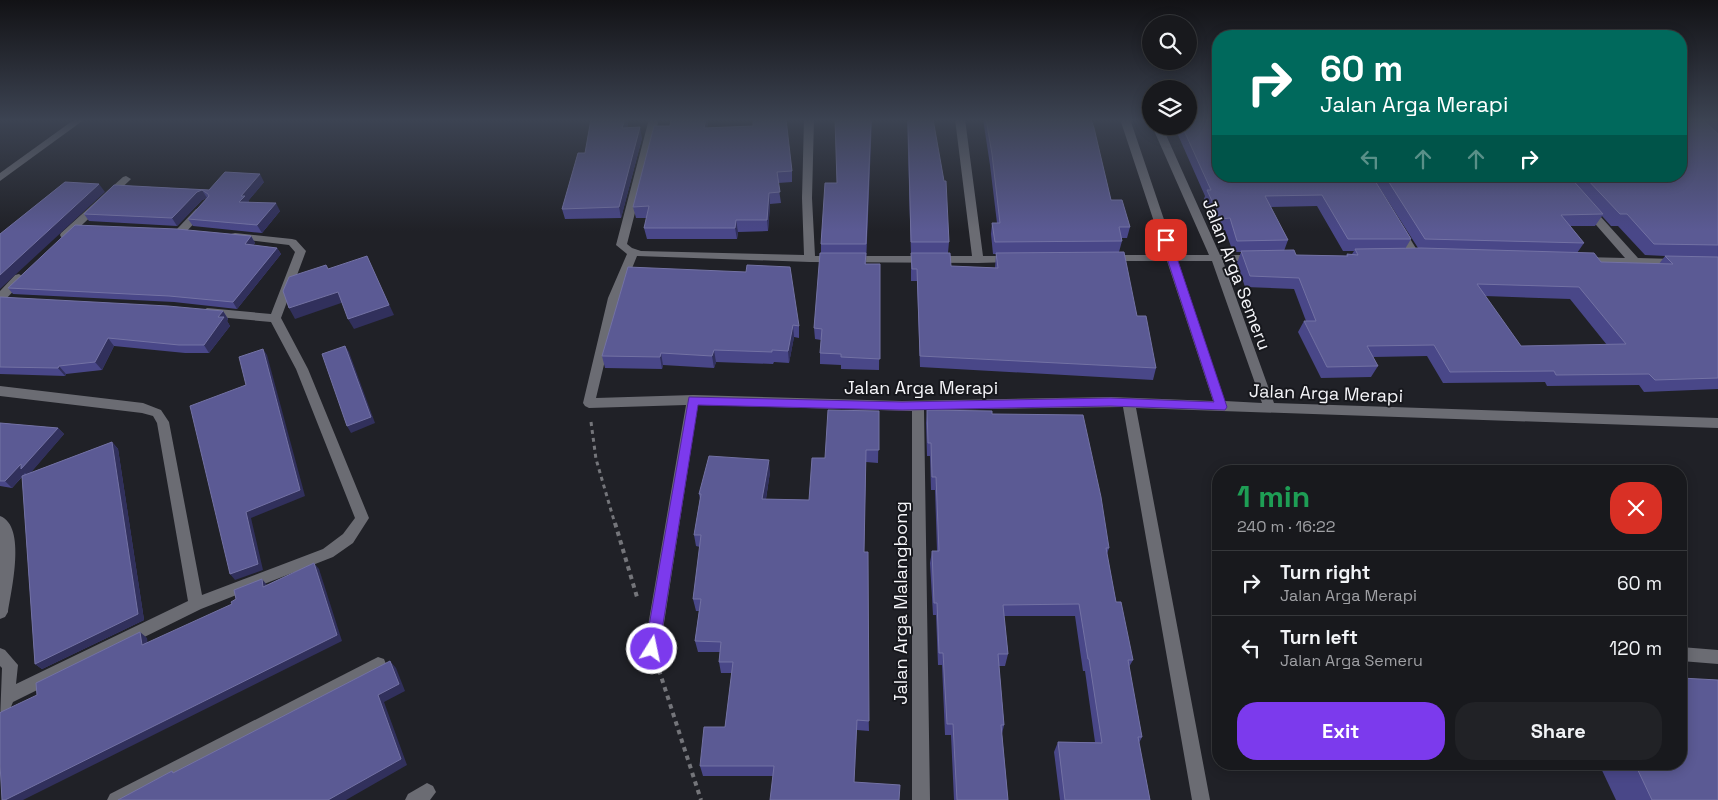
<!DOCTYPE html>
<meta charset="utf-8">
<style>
:root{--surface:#18191d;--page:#212226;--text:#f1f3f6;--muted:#9fa0a4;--line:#36383b;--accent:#7c3aed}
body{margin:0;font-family:"Space Grotesk",sans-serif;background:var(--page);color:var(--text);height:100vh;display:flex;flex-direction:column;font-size:19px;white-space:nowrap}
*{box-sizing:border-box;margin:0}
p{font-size:16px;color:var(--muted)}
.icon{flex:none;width:28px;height:28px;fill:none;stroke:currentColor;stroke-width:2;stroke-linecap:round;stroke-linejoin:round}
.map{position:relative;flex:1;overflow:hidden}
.side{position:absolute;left:1212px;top:465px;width:475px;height:305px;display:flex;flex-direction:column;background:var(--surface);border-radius:20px;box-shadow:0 2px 12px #0003,0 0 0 1px var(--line)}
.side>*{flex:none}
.hud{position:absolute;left:1212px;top:30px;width:475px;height:152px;border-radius:20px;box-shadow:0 2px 12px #0003,0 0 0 1px var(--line);background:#00695c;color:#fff;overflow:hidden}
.tools{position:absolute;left:1142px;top:15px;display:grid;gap:10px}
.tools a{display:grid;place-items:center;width:55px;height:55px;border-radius:50%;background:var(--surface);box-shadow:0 2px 12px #0003,0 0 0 1px var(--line);font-size:25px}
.pin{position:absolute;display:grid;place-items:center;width:42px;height:42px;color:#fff;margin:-21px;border-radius:10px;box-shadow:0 2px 8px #0006}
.me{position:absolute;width:55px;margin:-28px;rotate:10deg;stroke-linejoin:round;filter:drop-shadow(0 0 4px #0008)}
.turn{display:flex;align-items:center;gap:18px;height:105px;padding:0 25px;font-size:22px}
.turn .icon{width:65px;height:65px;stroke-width:2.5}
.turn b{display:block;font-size:35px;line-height:42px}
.lanes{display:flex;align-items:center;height:48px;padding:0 25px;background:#0003;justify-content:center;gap:25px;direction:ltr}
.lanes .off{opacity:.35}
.round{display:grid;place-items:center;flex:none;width:52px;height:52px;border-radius:20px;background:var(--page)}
.summary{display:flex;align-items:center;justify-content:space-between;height:85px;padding:0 25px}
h1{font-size:30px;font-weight:600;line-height:38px;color:#1e9e55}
.action{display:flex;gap:10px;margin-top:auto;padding:10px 25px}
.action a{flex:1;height:58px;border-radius:20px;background:var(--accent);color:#fff;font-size:20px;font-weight:600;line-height:58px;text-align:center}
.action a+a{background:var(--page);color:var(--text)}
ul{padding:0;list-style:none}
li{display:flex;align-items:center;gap:15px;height:65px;padding:0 25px;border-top:1px solid var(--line)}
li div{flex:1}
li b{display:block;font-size:19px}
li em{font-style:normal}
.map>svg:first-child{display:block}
</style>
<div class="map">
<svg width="1718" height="800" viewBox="0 0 1718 800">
<rect width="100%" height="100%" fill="#202127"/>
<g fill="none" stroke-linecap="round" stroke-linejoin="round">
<!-- path-far1 -->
<polyline stroke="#74757a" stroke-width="3" stroke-dasharray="4 4" stroke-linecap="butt" points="591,422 596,459 615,524"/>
<!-- path -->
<g stroke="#74757a" stroke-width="4" stroke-dasharray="4.5 4.5" stroke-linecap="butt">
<polyline points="615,523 637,597"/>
<polyline points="659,670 701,800"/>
</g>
<!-- minor -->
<g fill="#6b6c73" fill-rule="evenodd">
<polygon points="75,119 85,119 0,181 0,173"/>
<path d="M 649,119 L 659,119 L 627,244 L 632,248 L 641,251 L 804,255 L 802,198 L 804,119 L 814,119 L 812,198 L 815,256 L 972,256 L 955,119 L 965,119 L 983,256 L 1011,256 L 1016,259 L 1011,262 L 978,263 L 810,262 L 637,256 L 620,298 L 596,398 L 693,395 L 902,401 L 1111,397 L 1213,401 L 1167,261 L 1108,261 L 1103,258 L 1108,255 L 1165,255 L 1120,119 L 1130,119 L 1176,255 L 1209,255 L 1152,126 L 1162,126 L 1220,255 L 1256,255 L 1261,258 L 1256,261 L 1223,261 L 1274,403 L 1718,418 L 1718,428 L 1136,408 L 1210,800 L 1192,800 L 1123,407 L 924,410 L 930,800 L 912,800 L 912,411 L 698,405 L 660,649 L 657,654 L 652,656 L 647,654 L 644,649 L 686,405 L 589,408 L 585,406 L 583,403 L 608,298 L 627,254 L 616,245 ZM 1178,261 L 1212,261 L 1262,403 L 1225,401 Z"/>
<polygon points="126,176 131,179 129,181 69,237 61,237 60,235 61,233 123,177"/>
<polygon points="1587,205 1591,206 1638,258 1676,259 1681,263 1676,267 1579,262 1578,260 1583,257 1625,258 1583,210 1583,206"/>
<polygon points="200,208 205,211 204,213 185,233 177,233 176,231 177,229 196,209"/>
<polygon points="1399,226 1403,227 1420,255 1419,257 1415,258 1411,257 1394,229"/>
<polygon points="235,233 292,239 296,240 306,251 281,318 308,369 369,518 353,543 333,557 201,609 13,702 6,719 0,721 2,668 0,666 0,648 5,650 18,665 16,684 188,601 157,423 153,416 142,413 0,396 0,386 143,403 161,410 169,422 202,595 323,549 343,534 355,518 296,369 271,322 207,316 201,312 207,308 271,314 295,252 289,245 231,238 230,236 231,234"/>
<polygon points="19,274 25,278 23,281 4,301 0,302 0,291 15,275"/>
<path d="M 0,516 C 27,526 11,591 8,612 L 5,617 L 0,619 Z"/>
<polygon points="1681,647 1718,650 1718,664 1681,661"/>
<polygon points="378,657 384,659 386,664 384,669 134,800 107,800 110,794"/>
<polygon points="427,783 433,786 436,792 430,800 405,800 408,794"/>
</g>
</g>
<!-- wall -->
<g fill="#494788" fill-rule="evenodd">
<polygon points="629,119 627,128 642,138 621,218 565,219 562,209 585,153"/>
<polygon points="872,119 866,264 880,264 879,370 841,369 841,365 820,364 820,353 821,340 815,339 814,328 821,253 821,244 837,183"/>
<polygon points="907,119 933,119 949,242 948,253 951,266 995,268 996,254 993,254 991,234 992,223 997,223 990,165 983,119 1091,119 1111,200 1130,227 1127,238 1122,238 1122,241 1119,252 1137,316 1156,368 1153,380 920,367 917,281 911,281 911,254"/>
<path d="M 1681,119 L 1718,119 L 1718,389 L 1644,392 L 1639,385 L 1547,386 L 1545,382 L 1443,383 L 1427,356 L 1373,357 L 1378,366 L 1371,377 L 1321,378 L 1298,332 L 1304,321 L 1306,321 L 1294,289 L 1245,287 L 1237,263 L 1241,252 L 1233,252 L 1225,230 L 1216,230 L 1203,202 L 1205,196 L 1174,126 L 1189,126 L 1219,176 L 1372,176 L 1411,239 L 1405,249 L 1418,248 L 1372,176 L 1681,176 ZM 1317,206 L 1343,251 L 1354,251 L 1352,254 L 1347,254 L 1346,256 L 1296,255 L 1284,251 L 1288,240 L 1271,207 ZM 1602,216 L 1611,226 L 1618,226 L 1645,255 L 1665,256 L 1659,264 L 1601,262 L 1577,253 L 1584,243 L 1570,226 L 1595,226 ZM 1485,296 L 1570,299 L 1607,345 L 1521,346 Z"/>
<polygon points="707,128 792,171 792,182 778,183 781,203 770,204 768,231 738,232 737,239 647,239 644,228 647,218 636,218 633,207"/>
<polygon points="264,182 248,201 249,202 280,211 262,233 193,226 188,219 207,198 202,200 177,226 89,221 84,214 114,185 209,190"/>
<polygon points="251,236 255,243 253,245 277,248 281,254 237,309 174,302 13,294 8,288"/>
<polygon points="746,272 799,326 799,338 794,337 789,363 774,362 773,364 716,362 714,368 663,365 662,369 605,368 602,356"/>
<polygon points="0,297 223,311 228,319 227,321 230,326 209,353 185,353 114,346 102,370 66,374 65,376 0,374"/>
<polygon points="927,410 992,414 1109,548 1107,554 1116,602 1133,660 1129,667 1142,737 1139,743 1150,800 1060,800 1054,752 1058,742 1095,742 1085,671 1083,671 1075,616 1004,616 1008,654 1005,666 999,666 1004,725 1002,734 1008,800 954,800 951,735 945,735 942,665 938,665 936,615 933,615 930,563 932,551 937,551 935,490 931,490 930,456 927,456 926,423"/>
<polygon points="879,411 878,463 866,462 864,552 869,731 857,730 773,776 703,776 700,766 725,727 732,673 721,673 719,662 720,652 698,652 695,641 699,611 696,611 693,599 700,547 696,546 694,535 700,499 699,494 770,472 766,499 809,500 825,458"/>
<polygon points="0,423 58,428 64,434 30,473 112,442 118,449 144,620 42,669 35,664 22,477 12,488 0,486"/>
<polygon points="1599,764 1681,764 1718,800 1616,800"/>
</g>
<!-- shaded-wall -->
<g fill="#31305c">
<polygon points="625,119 629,119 625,139 622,128"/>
<polygon points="706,119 709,119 705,139 704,128"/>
<polygon points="640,127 642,138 621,218 619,207"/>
<polygon points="260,174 264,182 248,201 249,203 239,202 241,196"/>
<polygon points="99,184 105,192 0,289 0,275"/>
<polygon points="202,190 207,198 202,200 177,226 172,218 197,192"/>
<polygon points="769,193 770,204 768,231 767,220"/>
<polygon points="276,203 280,211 262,233 257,225"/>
<polygon points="736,220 738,232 737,239 735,228"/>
<polygon points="251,236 255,243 249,250 245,244"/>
<polygon points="277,248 281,254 237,309 233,302"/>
<polygon points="367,256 394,315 354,329 348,319"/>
<polygon points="338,292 344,302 295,319 289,308"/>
<polygon points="223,311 228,319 227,321 230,326 209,353 204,345 218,317"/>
<polygon points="793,325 794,337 789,363 788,351"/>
<polygon points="108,338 114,346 102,370 95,362"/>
<polygon points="345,346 349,352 375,423 351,433 347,426"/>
<polygon points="263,349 267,355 305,496 251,518 263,570 235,580 230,574 246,512"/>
<polygon points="714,350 716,362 714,368 712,356"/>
<polygon points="661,353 663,365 662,369 660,357"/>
<polygon points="59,366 66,374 65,376 58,368"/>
<polygon points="58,428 64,434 28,476 25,473 12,488 5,481 21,464"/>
<polygon points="112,442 118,449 144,620 42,669 35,664"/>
<polygon points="769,460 770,472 764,511 762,499"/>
<polygon points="314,563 319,569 342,641 23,800 5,800"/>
<polygon points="262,579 267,585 263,587"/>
<polygon points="140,632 147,638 149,651 142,645"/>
<polygon points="390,661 396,668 405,691 384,702 407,765 346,800 328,800 378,695"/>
<polygon points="857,720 857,730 854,791 854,782"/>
</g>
<!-- building -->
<g fill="#5b5a94" stroke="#7372a4" fill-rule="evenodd">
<polygon points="591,119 625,119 622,128 640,127 619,207 562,209 578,153 585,153"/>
<polygon points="671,119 706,119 704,128 753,126 753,119 786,119 792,171 777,172 780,192 769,193 767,220 736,220 735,228 644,228 649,206 633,207 654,126 670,126"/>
<polygon points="835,119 871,119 866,244 821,244 825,183 837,183"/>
<polygon points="908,119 933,119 944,181 946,181 949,242 911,242"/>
<polygon points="986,119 1091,119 1094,128 1111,200 1122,200 1130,227 1119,227 1122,241 995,242 992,223 1000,223 992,154"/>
<polygon points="1189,119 1219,119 1219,176 1372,176 1411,239 1348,239 1322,195 1265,196 1288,240 1237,241 1230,218 1220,219 1207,190 1211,190 1182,126 1189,126"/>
<polygon points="1681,119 1702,119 1718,134 1718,245 1654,244 1627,214 1620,214 1584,176 1681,176"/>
<polygon points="225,172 260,174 241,196 245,196 239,202 276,203 257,225 188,219 209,196 208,194 202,190 197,192 172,218 84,214 114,185 209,190"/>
<polygon points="1385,176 1569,176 1603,214 1561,215 1584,243 1425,239"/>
<polygon points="65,182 99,184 0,275 0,234"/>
<polygon points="75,225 177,229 251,236 245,244 277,248 233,302 169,296 8,288"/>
<path d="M 1421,248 L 1594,253 L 1601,262 L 1673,264 L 1665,256 L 1718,257 L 1718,378 L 1655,380 L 1649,374 L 1556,375 L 1554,371 L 1450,372 L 1434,345 L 1367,346 L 1378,366 L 1327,367 L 1304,321 L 1316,321 L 1299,278 L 1250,276 L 1241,251 L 1294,250 L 1296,255 L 1348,256 L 1347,254 L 1358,255 L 1355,249 ZM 1477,284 L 1579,287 L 1626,344 L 1521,346 Z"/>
<polygon points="1124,252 1137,316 1146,316 1156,368 920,356 917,269 912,269 911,253 950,253 951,266 998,268 996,253"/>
<polygon points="820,253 866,253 865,264 880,264 880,359 841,357 841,354 820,353 822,329 814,328"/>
<polygon points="367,256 389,305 348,319 338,292 289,308 283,291 289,277 326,265 328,269"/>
<polygon points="747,265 790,267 799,326 793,325 788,351 772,350 772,352 714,350 712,356 661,353 660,357 602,356 628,267 746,272"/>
<polygon points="0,297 168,306 223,311 218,317 224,317 204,345 179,345 108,338 95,362 59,366 58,368 0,367"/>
<polygon points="345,346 371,417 347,426 322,354"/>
<polygon points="263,349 300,490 246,512 258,564 230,574 190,406 246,385 239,357"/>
<polygon points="828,410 879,411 879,450 866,450 864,552 868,552 869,721 857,720 854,782 900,785 899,800 770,800 774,766 700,766 704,727 725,727 733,662 719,662 721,642 695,641 701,599 693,599 701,535 694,535 701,494 699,494 709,456 769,460 762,499 809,500 812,458 825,458"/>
<polygon points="927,410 992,411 992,414 1083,415 1101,497 1109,548 1106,548 1116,602 1121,602 1133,660 1128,660 1142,737 1138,737 1150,800 1065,800 1058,742 1102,743 1089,659 1088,659 1079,604 1003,605 1008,654 998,654 1004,725 1001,725 1008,800 957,800 953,724 947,724 943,653 939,653 937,603 934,603 932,551 939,551 936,477 932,477 931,443 928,443"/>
<polygon points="0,423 58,428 21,469 21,464 5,481 0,481"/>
<polygon points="112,442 138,614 35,664 22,476"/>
<polygon points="314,563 337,635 5,800 2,800 0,764 0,713 1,712 37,695 36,683 140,632 142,645 232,604 231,602 236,599 234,590 262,579 263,587"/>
<polygon points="390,661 399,684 378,695 401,759 328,800 118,800 172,771 173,773"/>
<polygon points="1681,678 1718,680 1718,800 1652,800 1635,764 1681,764"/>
</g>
<!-- sky -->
<linearGradient id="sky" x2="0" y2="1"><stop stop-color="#121215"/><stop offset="0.52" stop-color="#3c4352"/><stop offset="1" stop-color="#3c4352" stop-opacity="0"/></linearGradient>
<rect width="1718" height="231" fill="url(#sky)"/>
<!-- route -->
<polygon fill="#7c3aed" stroke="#51269a" points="1166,237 1171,240 1227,407 1225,410 1110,406 902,410 698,405 659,649 657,654 652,656 647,654 645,649 689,397 902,402 1110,398 1214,402 1161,240"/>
<g text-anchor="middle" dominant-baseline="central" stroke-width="4" stroke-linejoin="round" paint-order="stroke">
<!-- street labels -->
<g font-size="18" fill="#f4f4f8" stroke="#17181d">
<text transform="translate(1237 274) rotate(69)">Jalan Arga Semeru</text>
<text x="921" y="387">Jalan Arga Merapi</text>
<text transform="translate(1326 393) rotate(2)">Jalan Arga Merapi</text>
<text transform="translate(900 603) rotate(-90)">Jalan Arga Malangbong</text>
</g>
</g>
</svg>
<div class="tools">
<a><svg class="icon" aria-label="search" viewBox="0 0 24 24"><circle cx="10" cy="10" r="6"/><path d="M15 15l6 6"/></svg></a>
<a><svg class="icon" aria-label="layers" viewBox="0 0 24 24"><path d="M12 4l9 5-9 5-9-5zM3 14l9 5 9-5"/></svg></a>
</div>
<div class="pin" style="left:1166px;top:240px;background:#d93025"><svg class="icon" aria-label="arrive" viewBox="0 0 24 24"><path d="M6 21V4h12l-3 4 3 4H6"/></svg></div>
<svg class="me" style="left:652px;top:649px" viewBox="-20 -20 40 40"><circle r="17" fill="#7c3aed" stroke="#fff" stroke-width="3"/><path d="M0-11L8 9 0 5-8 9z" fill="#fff"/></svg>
<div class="hud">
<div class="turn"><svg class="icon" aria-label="right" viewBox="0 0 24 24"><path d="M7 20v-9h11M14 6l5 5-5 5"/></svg><div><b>60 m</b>Jalan Arga Merapi</div></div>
<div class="lanes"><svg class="icon off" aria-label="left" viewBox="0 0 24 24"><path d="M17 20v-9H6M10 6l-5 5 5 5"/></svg><svg class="icon off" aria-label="ahead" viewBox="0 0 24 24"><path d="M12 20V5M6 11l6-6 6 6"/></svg><svg class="icon off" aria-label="ahead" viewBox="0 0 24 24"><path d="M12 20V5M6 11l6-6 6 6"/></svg><svg class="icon" aria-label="right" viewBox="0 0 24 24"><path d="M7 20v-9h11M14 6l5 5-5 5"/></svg></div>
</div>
<section class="side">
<div class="summary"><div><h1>1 min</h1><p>240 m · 16:22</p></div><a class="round" style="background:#d93025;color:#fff"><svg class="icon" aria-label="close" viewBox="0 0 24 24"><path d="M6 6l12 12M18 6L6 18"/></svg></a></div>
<ul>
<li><svg class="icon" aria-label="right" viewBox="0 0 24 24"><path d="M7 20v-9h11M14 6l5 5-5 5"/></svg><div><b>Turn right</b><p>Jalan Arga Merapi</p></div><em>60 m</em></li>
<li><svg class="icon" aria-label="left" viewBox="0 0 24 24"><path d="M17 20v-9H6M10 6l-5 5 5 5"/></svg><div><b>Turn left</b><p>Jalan Arga Semeru</p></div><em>120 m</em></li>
</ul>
<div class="action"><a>Exit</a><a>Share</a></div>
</section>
</div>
